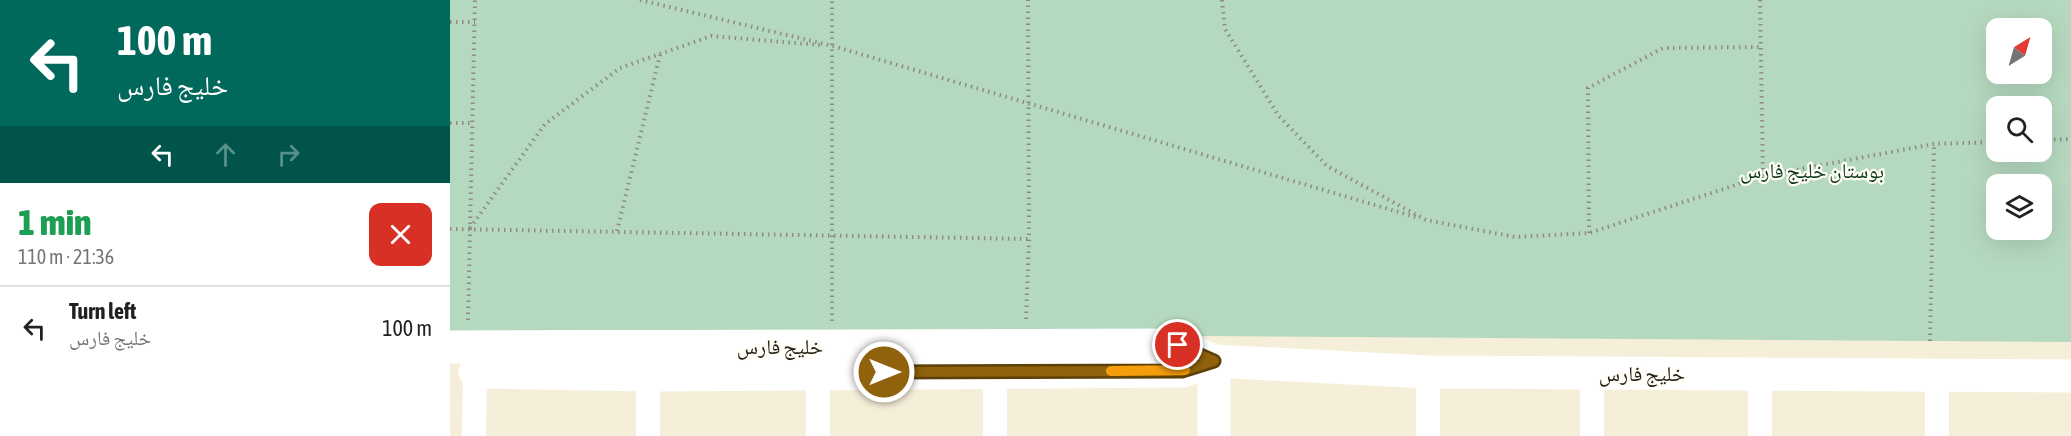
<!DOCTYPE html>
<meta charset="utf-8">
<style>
:root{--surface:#fff;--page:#f6f6f6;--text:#202124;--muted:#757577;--line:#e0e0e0}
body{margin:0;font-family:"Asap Condensed","Noto Naskh Arabic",sans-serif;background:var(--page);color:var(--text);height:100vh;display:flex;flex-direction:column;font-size:22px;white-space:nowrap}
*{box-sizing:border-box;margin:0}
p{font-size:20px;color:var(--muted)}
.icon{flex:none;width:33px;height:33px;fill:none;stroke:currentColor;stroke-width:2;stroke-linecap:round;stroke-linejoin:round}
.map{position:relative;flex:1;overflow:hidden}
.sheet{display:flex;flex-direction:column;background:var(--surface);width:450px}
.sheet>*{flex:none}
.guide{background:#00695c;color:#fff;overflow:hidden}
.needle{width:39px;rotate:37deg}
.controls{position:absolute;left:1536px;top:18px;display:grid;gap:12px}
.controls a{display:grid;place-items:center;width:66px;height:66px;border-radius:12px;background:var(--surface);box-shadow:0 6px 24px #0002;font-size:30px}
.pin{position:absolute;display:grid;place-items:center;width:51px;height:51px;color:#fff;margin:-26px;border:3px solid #fff;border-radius:50%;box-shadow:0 2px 6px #0007}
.me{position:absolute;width:66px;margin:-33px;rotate:90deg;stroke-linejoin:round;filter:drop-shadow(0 0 4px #0008)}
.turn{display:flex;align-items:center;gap:21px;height:126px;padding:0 18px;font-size:27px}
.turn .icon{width:78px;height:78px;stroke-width:2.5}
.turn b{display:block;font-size:42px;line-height:51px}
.lanes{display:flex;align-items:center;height:57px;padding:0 18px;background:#0003;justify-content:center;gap:30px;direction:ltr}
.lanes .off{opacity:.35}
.round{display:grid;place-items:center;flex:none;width:63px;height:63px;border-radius:12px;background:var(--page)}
.headline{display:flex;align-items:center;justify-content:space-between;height:102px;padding:0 18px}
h1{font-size:36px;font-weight:800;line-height:45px;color:#1e9e55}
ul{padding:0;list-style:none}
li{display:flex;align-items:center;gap:18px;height:84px;padding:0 18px;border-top:2px solid var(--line)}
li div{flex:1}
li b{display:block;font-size:22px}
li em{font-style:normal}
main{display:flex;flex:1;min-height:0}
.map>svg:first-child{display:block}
</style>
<main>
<section class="sheet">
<div class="guide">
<div class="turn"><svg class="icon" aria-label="left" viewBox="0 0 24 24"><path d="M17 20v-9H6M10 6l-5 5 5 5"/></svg><div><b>100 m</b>خلیج فارس</div></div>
<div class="lanes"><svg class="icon" aria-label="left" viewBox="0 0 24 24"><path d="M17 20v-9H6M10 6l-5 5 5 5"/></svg><svg class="icon off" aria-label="ahead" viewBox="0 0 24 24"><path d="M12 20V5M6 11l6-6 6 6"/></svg><svg class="icon off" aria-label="right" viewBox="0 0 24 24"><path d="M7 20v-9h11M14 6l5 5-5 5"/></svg></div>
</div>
<div class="headline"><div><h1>1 min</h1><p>110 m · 21:36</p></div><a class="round" style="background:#d93025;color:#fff"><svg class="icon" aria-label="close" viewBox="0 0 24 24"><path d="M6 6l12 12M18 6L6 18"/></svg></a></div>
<ul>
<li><svg class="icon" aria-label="left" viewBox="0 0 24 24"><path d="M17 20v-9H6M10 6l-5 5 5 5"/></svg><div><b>Turn left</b><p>خلیج فارس</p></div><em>100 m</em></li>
</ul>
</section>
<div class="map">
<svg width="1621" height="436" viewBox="0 0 1621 436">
<rect width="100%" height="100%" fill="#f5efda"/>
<!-- green -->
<path fill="#b5d9bf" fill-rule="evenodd" d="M 0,0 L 1621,0 L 1621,342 L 0,331 ZM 1546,28 L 1592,28 L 1592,74 L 1546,74 ZM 1546,106 L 1592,106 L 1592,152 L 1546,152 ZM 1546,184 L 1592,184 L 1592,230 L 1546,230 Z"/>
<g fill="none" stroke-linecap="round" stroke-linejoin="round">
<!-- path -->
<g stroke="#908c7d" stroke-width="4" stroke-dasharray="1.5 4.5" stroke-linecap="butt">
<polyline points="190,0 383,46 969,218"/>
<polyline points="772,0 775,29 828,115 877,166 976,220 1065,237 1139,233 1313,176 1484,144 1546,142"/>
<polyline points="1310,0 1313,176"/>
<polyline points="0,22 25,22"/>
<polyline points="0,123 22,123"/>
<polyline points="1592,140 1621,139"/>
<polyline points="20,228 95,124 170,68 261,36 370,45"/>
<polyline points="0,229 579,239"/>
<polyline points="167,231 210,55"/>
<polyline points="1139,233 1138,88 1213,48 1311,47"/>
<polyline points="576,319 579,239 578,0"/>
<polyline points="18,320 25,0"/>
<polyline points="382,321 382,0"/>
<polyline points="1480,341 1484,144"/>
</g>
<!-- street -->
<g stroke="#fff" stroke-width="24">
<polyline points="1142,373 1142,436"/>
<polyline points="1310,374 1310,436"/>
<polyline points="24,436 25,372"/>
<polyline points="198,436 198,375"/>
<polyline points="368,436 368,372"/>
<polyline points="545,436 545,372"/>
<polyline points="978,436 978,372"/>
<polyline points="1487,436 1487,375"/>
</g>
<!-- secondary -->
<g stroke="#fff" stroke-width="33">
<polyline points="0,347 728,345 764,361"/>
<polyline points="25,372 198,375 732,371 764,361 978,372 1621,376"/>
<polyline points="764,436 764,361"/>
</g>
</g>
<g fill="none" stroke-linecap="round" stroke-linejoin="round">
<defs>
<polyline id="route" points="434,372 732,371 764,361 728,345"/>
</defs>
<!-- route casing -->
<use href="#route" stroke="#5d4007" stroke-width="15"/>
<!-- route -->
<use href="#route" stroke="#8f620b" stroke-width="10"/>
<!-- slow -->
<polyline stroke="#f59e0b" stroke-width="10" points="661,371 735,370"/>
</g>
<g text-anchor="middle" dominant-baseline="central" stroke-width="4.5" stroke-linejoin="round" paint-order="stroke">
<!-- park labels -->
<g font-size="21" fill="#0b361e" stroke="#fffdf4">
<text x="1362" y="170">بوستان خلیج فارس</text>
</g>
<!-- street labels -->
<g font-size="21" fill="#222018" stroke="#fffdf4">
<text x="330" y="346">خلیج فارس</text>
<text x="1192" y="373">خلیج فارس</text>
</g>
</g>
</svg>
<div class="controls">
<a><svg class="needle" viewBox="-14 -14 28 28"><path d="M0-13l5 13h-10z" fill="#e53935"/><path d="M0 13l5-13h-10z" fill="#757577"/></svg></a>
<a><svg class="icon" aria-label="search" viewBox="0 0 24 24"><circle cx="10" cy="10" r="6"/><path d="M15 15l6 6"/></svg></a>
<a><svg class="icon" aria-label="layers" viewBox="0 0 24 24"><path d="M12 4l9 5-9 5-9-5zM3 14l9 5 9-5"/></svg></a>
</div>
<div class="pin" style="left:728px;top:345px;background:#d93025"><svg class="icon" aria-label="arrive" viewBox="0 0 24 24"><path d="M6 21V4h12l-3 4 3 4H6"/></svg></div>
<svg class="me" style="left:434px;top:372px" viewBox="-20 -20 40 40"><circle r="17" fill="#8f620b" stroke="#fff" stroke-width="3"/><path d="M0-11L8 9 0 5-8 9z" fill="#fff"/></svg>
</div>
</main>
